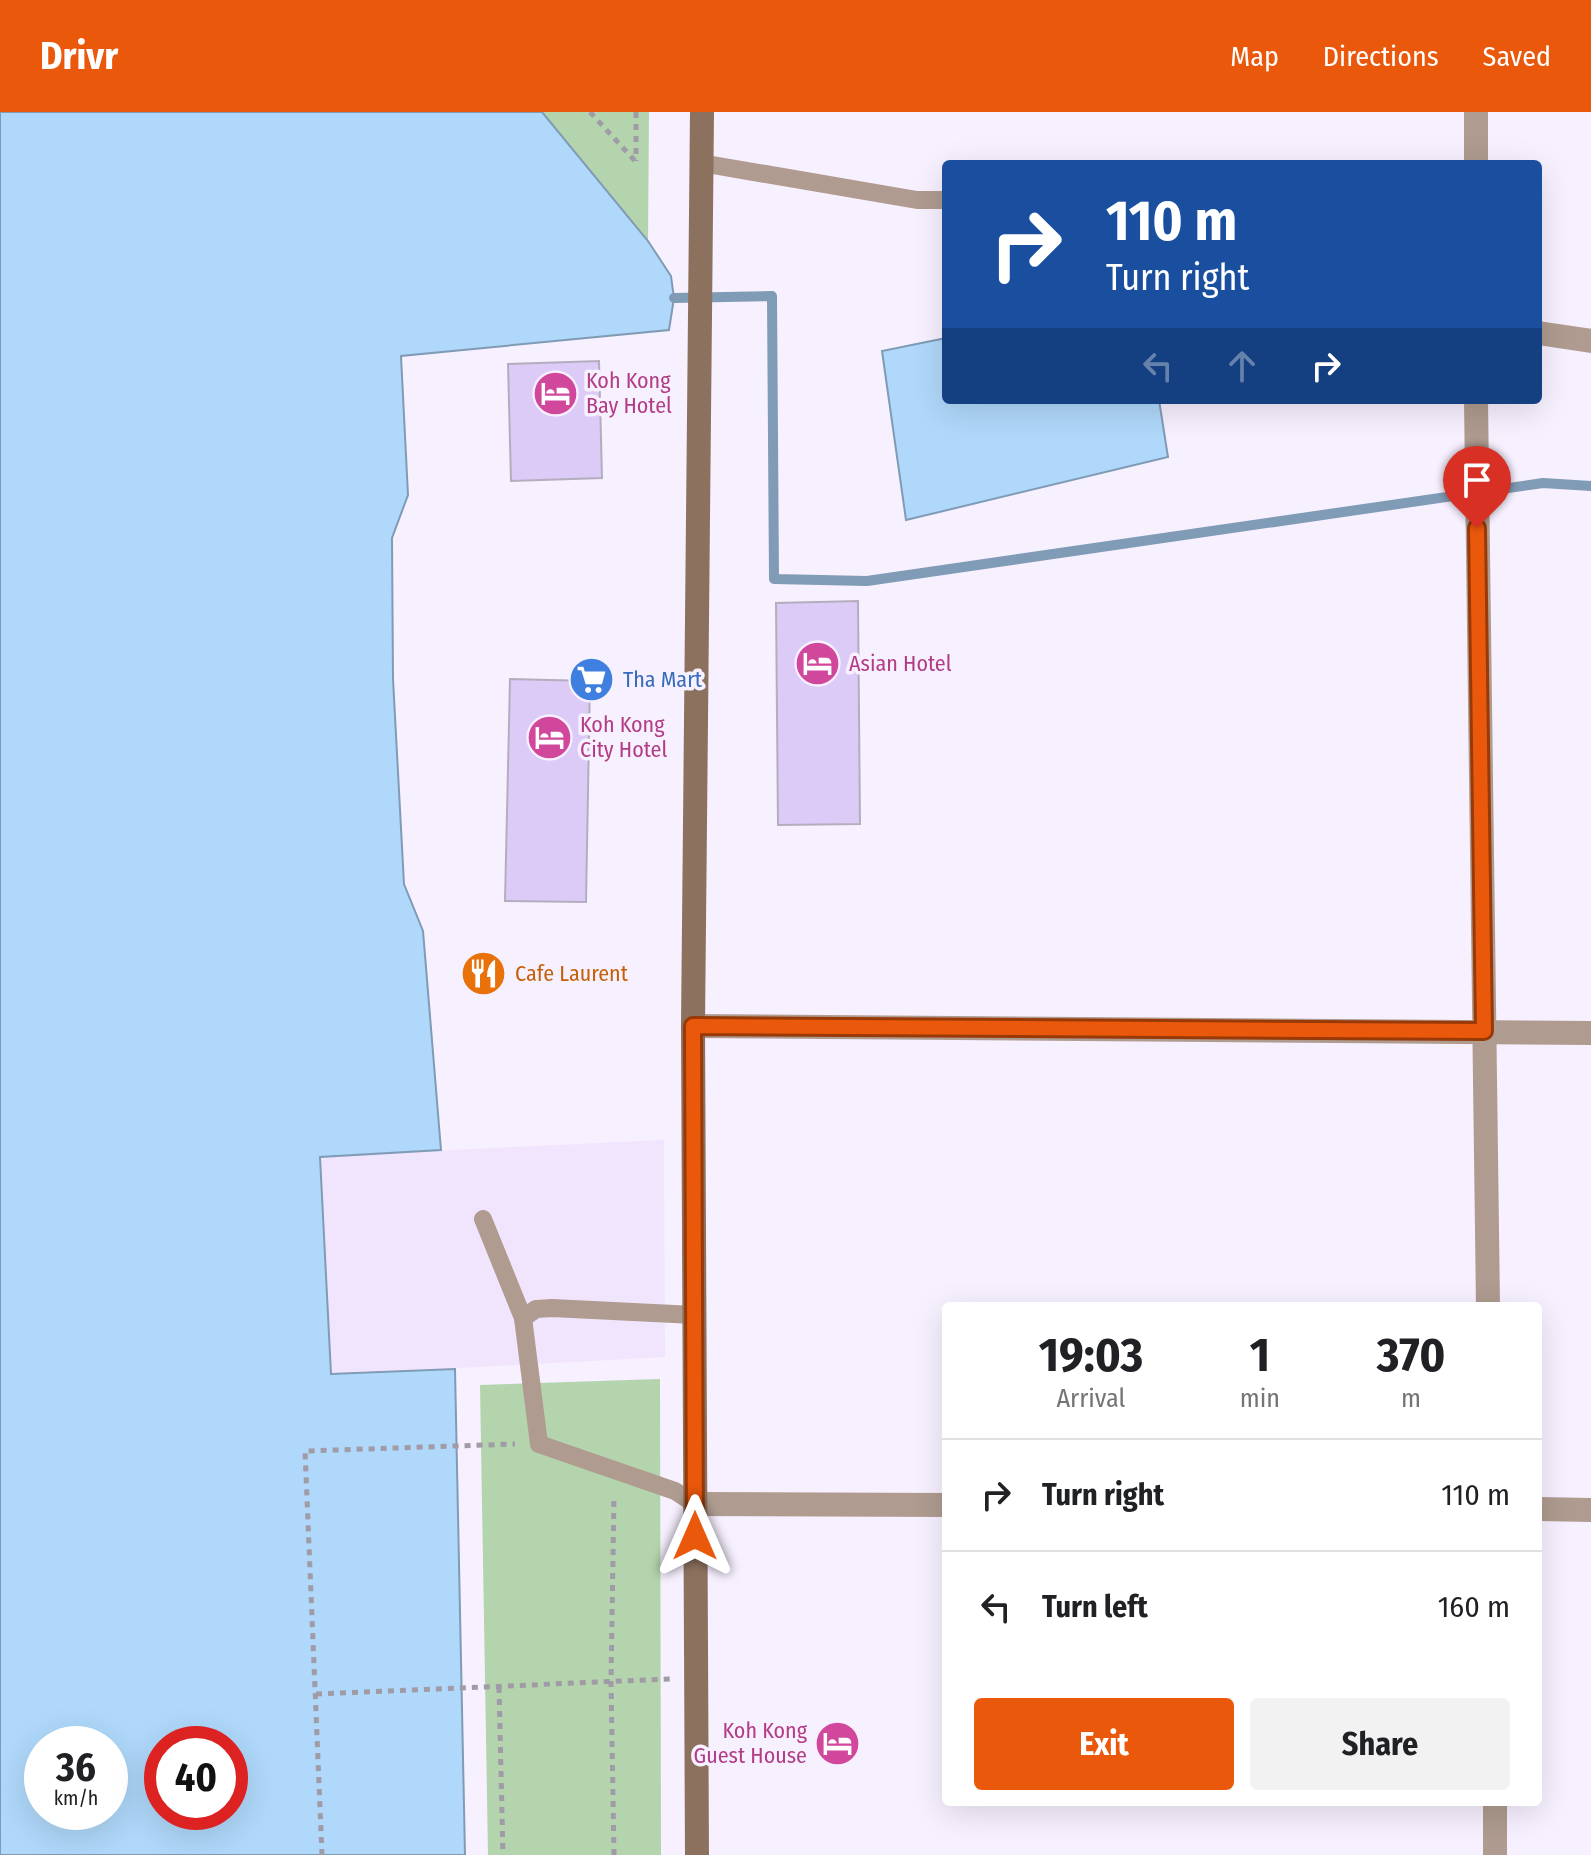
<!DOCTYPE html>
<style>
:root{--surface:#fff;--page:#f2f2f2;--text:#202124;--muted:#757577;--line:#e0e0e0;--accent:#ea580c}
body{margin:0;font-family:"Fira Sans Condensed",sans-serif;background:var(--page);color:var(--text);height:100vh;display:flex;flex-direction:column;font-size:30px;white-space:nowrap}
*{box-sizing:border-box;margin:0}
p{font-size:26px;color:var(--muted)}
.icon{flex:none;width:44px;height:44px;fill:none;stroke:currentColor;stroke-width:2;stroke-linecap:round;stroke-linejoin:round}
.map{position:relative;flex:1;overflow:hidden}
.details{position:absolute;left:942px;top:1190px;width:600px;height:504px;display:flex;flex-direction:column;background:var(--surface);border-radius:8px;box-shadow:0 8px 32px #0002}
.details>*{flex:none}
.banner{position:absolute;left:942px;top:48px;width:600px;height:244px;border-radius:8px;box-shadow:0 8px 32px #0002;background:#1a4fa0;color:#fff;overflow:hidden}
.speed{position:absolute;left:24px;top:1614px;display:flex;gap:16px;font-size:40px;font-weight:700;text-align:center}
.speed>*{display:grid;place-content:center;width:104px;height:104px;border-radius:50%;background:var(--surface);box-shadow:0 8px 32px #0002;line-height:1}
.speed small{font-size:20px;font-weight:400}
.speed .limit{border:12px solid #d22;background:#fff;color:#111}
.pin{position:absolute;display:grid;place-items:center;width:68px;height:68px;color:#fff;margin:-82px -34px;border-radius:50% 50% 50% 0;rotate:-45deg;box-shadow:0 0 8px #0007}
.pin .icon{rotate:45deg}
.me{position:absolute;width:88px;margin:-44px;rotate:0deg;stroke-linejoin:round;filter:drop-shadow(0 0 6px #0008)}
.turn{display:flex;align-items:center;gap:28px;height:168px;padding:0 32px;font-size:36px}
.turn .icon{width:104px;height:104px;stroke-width:2.5}
.turn b{display:block;font-size:56px;line-height:68px}
.lanes{display:flex;align-items:center;height:76px;padding:0 32px;background:#0003;justify-content:center;gap:40px;direction:ltr}
.lanes .off{opacity:.35}
.eta{display:flex;justify-content:space-evenly;align-items:center;height:136px;text-align:center}
.eta b{font-size:48px;font-weight:700;line-height:56px}
.primary-button{display:flex;gap:16px;margin-top:auto;padding:16px 32px}
.primary-button a{flex:1;height:92px;border-radius:8px;background:var(--accent);color:#fff;font-size:32px;font-weight:700;line-height:92px;text-align:center}
.primary-button a+a{background:var(--page);color:var(--text)}
ul{padding:0;list-style:none}
li{display:flex;align-items:center;gap:24px;height:112px;padding:0 32px;border-top:2px solid var(--line)}
li div{flex:1}
li b{display:block;font-size:30px}
li em{font-style:normal}
header{display:flex;align-items:center;gap:48px;box-sizing:border-box;height:112px;padding:0 40px;background:var(--accent);color:#fff}
header strong{font-size:38px}
nav{display:flex;gap:44px;margin-inline-start:auto;font-size:28px}
.map>svg:first-child{display:block}
</style>
<header>
<strong>Drivr</strong>
<nav><a>Map</a><a>Directions</a><a>Saved</a></nav>
</header>
<div class="map">
<svg width="1591" height="1743" viewBox="0 0 1591 1743">
<rect width="100%" height="100%" fill="#f7f0ff"/>
<!-- built -->
<polygon fill="#f1e5fe" points="664,1028 665,1245 331,1263 320,1044"/>
<!-- green -->
<g fill="#b4d4ad">
<polygon points="542,0 649,0 648,129"/>
<polygon points="660,1267 661,1743 488,1743 480,1273"/>
</g>
<!-- water -->
<g fill="#afd8fa" stroke="#809bb5" stroke-width="2" fill-rule="evenodd">
<path d="M 0,0 L 542,0 L 648,129 L 671,164 L 674,186 L 669,218 L 401,244 L 408,383 L 392,426 L 393,567 L 404,772 L 423,819 L 441,1038 L 320,1045 L 331,1262 L 455,1257 L 465,1743 L 0,1743 ZM 42,1632 L 110,1632 L 110,1700 L 42,1700 ZM 162,1632 L 230,1632 L 230,1700 L 162,1700 Z"/>
<polygon points="946,226 946,288 1159,288 1168,345 906,408 882,239"/>
</g>
<g fill="none" stroke-linecap="round" stroke-linejoin="round">
<!-- stream -->
<polyline stroke="#809bb5" stroke-width="10" points="674,186 772,184 774,467 867,469 1543,371 1591,374"/>
</g>
<!-- building -->
<g fill="#dccaf7" stroke="#b4adbe" stroke-width="2">
<polygon points="599,249 602,366 511,369 508,252"/>
<polygon points="858,489 860,712 778,713 776,491"/>
<polygon points="510,567 590,569 586,790 505,789"/>
</g>
<g fill="none" stroke-linecap="round" stroke-linejoin="round">
<!-- path -->
<g stroke="#a09ba6" stroke-width="5" stroke-dasharray="6 6" stroke-linecap="butt">
<polyline points="590,0 636,50"/>
<polyline points="636,0 636,49"/>
<polyline points="499,1575 503,1743"/>
<polyline points="316,1582 671,1567"/>
<polyline points="322,1743 305,1339 515,1332"/>
<polyline points="614,1743 611,1570 614,1384"/>
</g>
<!-- lane -->
<g stroke="#af9b8f" stroke-width="18">
<polyline points="701,51 917,88 946,88"/>
<polyline points="483,1107 523,1206 536,1197 552,1196 694,1203"/>
<polyline points="523,1206 539,1332 675,1379 695,1392"/>
</g>
<!-- street -->
<g stroke="#af9b8f" stroke-width="24">
<polyline points="1476,0 1476,52"/>
<polyline points="1538,221 1591,229"/>
<polyline points="1476,288 1488,1194"/>
<polyline points="693,914 1591,921"/>
<polyline points="695,1392 946,1393"/>
<polyline points="1538,1397 1591,1398"/>
<polyline points="1495,1690 1495,1743"/>
</g>
<!-- secondary -->
<polyline stroke="#8c715f" stroke-width="24" points="697,1743 693,914 702,0"/>
</g>
<g fill="none" stroke-linecap="round" stroke-linejoin="round">
<defs>
<polyline id="route" points="695,1424 693,914 1484,919 1477,416"/>
</defs>
<!-- route casing -->
<use href="#route" stroke="#983908" stroke-width="20"/>
<!-- route -->
<use href="#route" stroke="#ea580c" stroke-width="14"/>
</g>
<!-- icons -->
<defs>
<symbol id="hotel-disc" viewBox="-11 -11 22 22"><circle r="9.5" fill="#d1479c" stroke="#f7f0ff"/><path d="M-6-4.5h1.5V1H6V5H4.5V3h-9V5H-6ZM-4 0a1.8 1.8 0 1 1 3.6 0ZM.5 0V-2.5h3Q6-2.5 6 0Z" fill="#fff"/></symbol>
<symbol id="supermarket-disc" viewBox="-11 -11 22 22"><circle r="9.5" fill="#3f7fe0" stroke="#f7f0ff"/><path d="M-6-5.5h2.5l.6 2H6L4.5 2H-2.5L-4.4-4H-6ZM-1.5 3.2a1.3 1.3 0 1 0 .1 0ZM3 3.2a1.3 1.3 0 1 0 .1 0Z" fill="#fff"/></symbol>
<symbol id="restaurant-disc" viewBox="-11 -11 22 22"><circle r="9.5" fill="#e8710a" stroke="#f7f0ff"/><path d="M-5-6h1v4h1v-4h1v4h1v-4h1v5L-1.5 .5V6h-2V.5L-5-1ZM5-6V6H3V1.5H1.5Q1.5-4 5-6Z" fill="#fff"/></symbol>
</defs>
<g fill-rule="evenodd">
<use href="#hotel-disc" x="530" y="256" width="51" height="51"/>
<use href="#hotel-disc" x="792" y="526" width="51" height="51"/>
<use href="#supermarket-disc" x="566" y="542" width="51" height="51"/>
<use href="#hotel-disc" x="524" y="600" width="51" height="51"/>
<use href="#restaurant-disc" x="458" y="836" width="51" height="51"/>
<use href="#hotel-disc" x="812" y="1606" width="51" height="51"/>
</g>
<g text-anchor="middle" dominant-baseline="central" stroke-width="7" stroke-linejoin="round" paint-order="stroke">
<!-- hotel labels -->
<g font-size="22" fill="#b23c85" stroke="#f7f0ff" text-anchor="start">
<text x="586" y="268">Koh Kong<tspan x="586" dy="25">Bay Hotel</tspan></text>
<text x="849" y="551">Asian Hotel</text>
<text x="580" y="612">Koh Kong<tspan x="580" dy="25">City Hotel</tspan></text>
<text x="807" y="1618" text-anchor="end">Koh Kong<tspan x="807" dy="25">Guest House</tspan></text>
</g>
<!-- shop labels -->
<g font-size="22" fill="#366cbe" stroke="#f7f0ff" text-anchor="start">
<text x="623" y="567">Tha Mart</text>
</g>
<!-- food labels -->
<g font-size="22" fill="#c56008" stroke="#f7f0ff" text-anchor="start">
<text x="515" y="861">Cafe Laurent</text>
</g>
</g>
</svg>
<div class="speed"><div>36<small>km/h</small></div><div class="limit">40</div></div>
<div class="pin" style="left:1477px;top:416px;background:#d93025"><svg class="icon" aria-label="arrive" viewBox="0 0 24 24"><path d="M6 21V4h12l-3 4 3 4H6"/></svg></div>
<svg class="me" style="left:695px;top:1424px" viewBox="-20 -20 40 40"><path d="M0-17L14 15 0 8-14 15z" fill="#ea580c" stroke="#fff" stroke-width="4"/></svg>
<div class="banner">
<div class="turn"><svg class="icon" aria-label="right" viewBox="0 0 24 24"><path d="M7 20v-9h11M14 6l5 5-5 5"/></svg><div><b>110 m</b>Turn right</div></div>
<div class="lanes"><svg class="icon off" aria-label="left" viewBox="0 0 24 24"><path d="M17 20v-9H6M10 6l-5 5 5 5"/></svg><svg class="icon off" aria-label="ahead" viewBox="0 0 24 24"><path d="M12 20V5M6 11l6-6 6 6"/></svg><svg class="icon" aria-label="right" viewBox="0 0 24 24"><path d="M7 20v-9h11M14 6l5 5-5 5"/></svg></div>
</div>
<section class="details">
<div class="eta">
<div><b>19:03</b><p>Arrival</p></div>
<div><b>1</b><p>min</p></div>
<div><b>370</b><p>m</p></div>
</div>
<ul>
<li><svg class="icon" aria-label="right" viewBox="0 0 24 24"><path d="M7 20v-9h11M14 6l5 5-5 5"/></svg><div><b>Turn right</b></div><em>110 m</em></li>
<li><svg class="icon" aria-label="left" viewBox="0 0 24 24"><path d="M17 20v-9H6M10 6l-5 5 5 5"/></svg><div><b>Turn left</b></div><em>160 m</em></li>
</ul>
<div class="primary-button"><a>Exit</a><a>Share</a></div>
</section>
</div>
